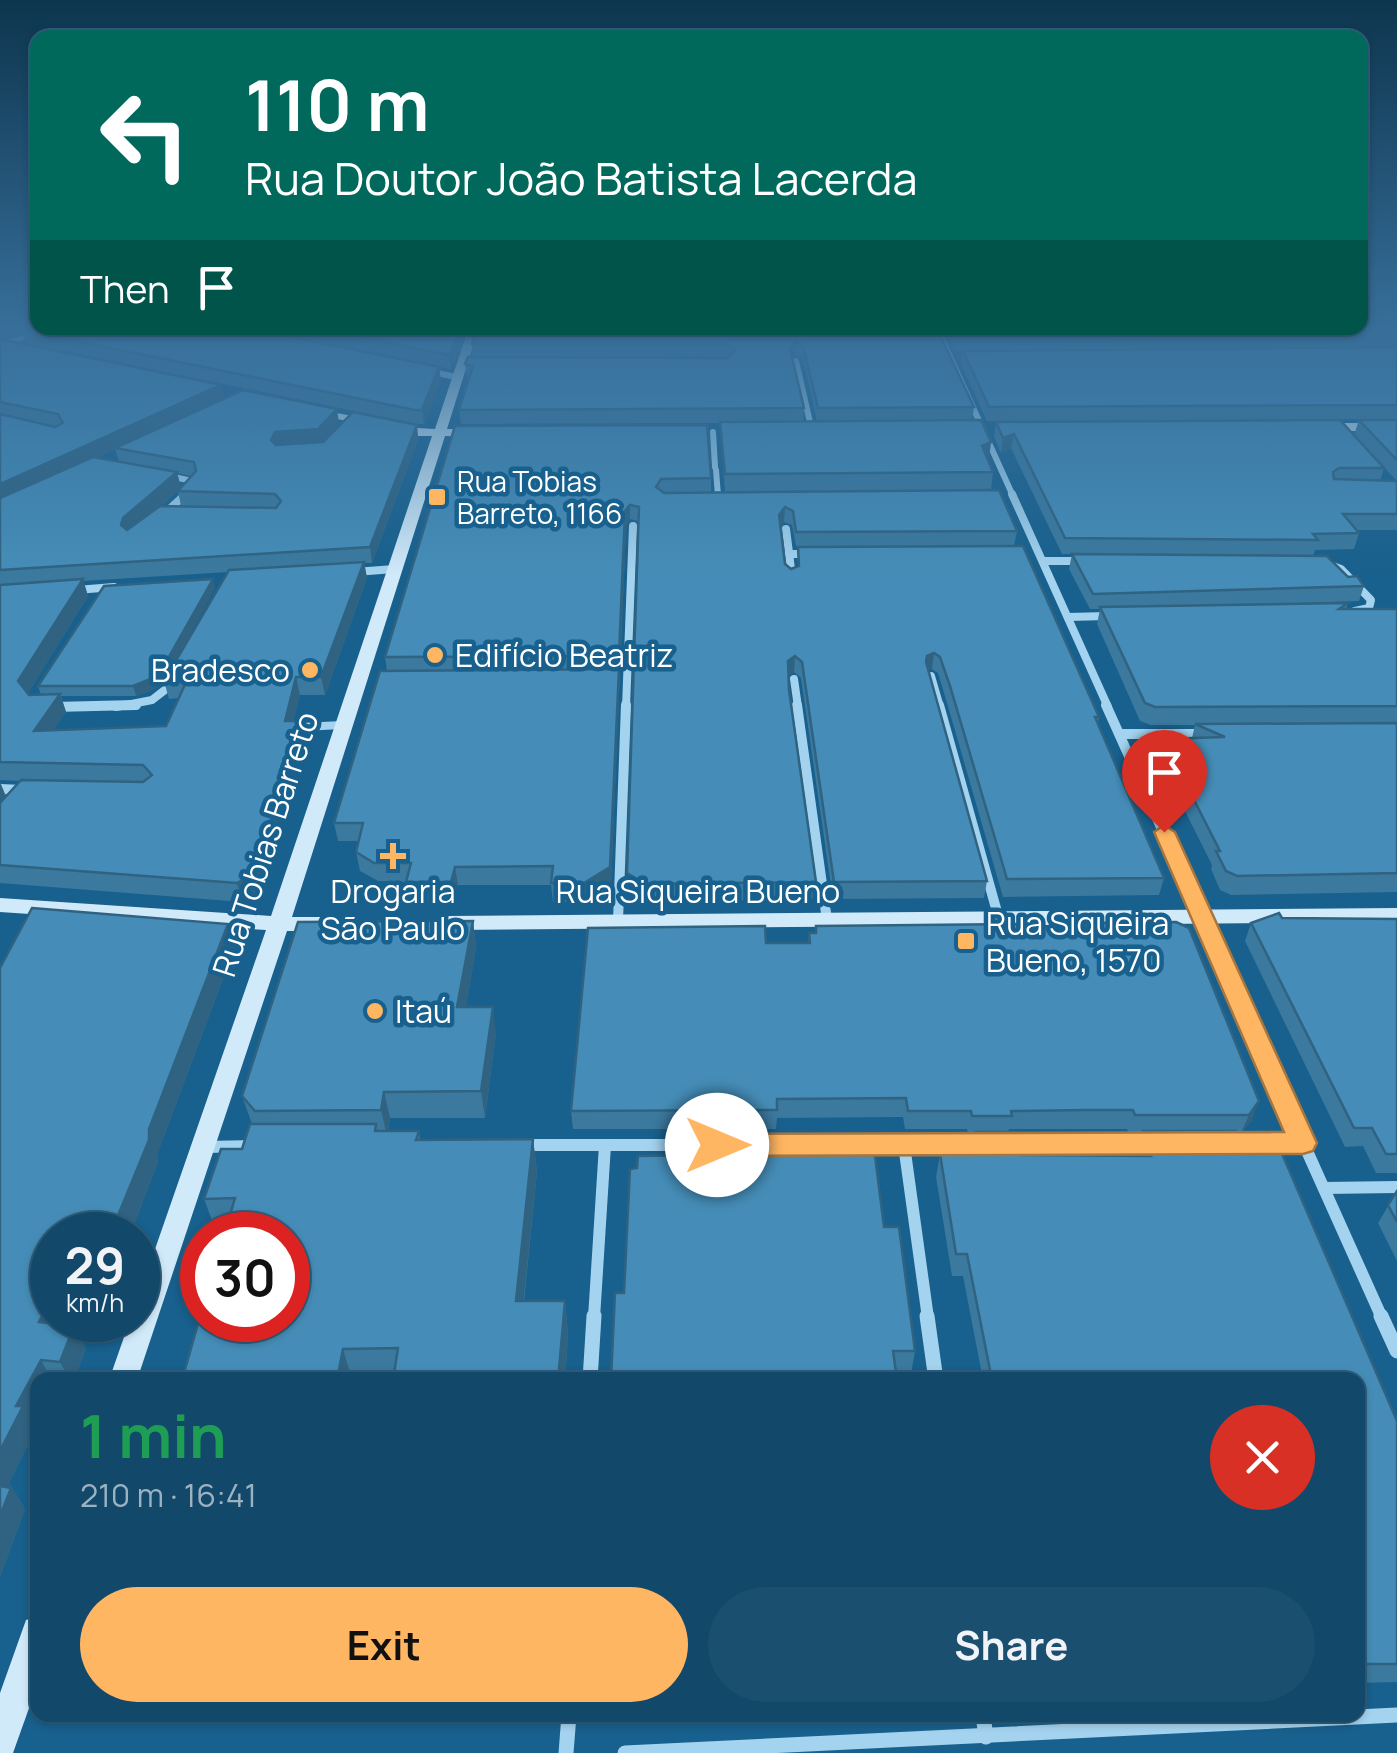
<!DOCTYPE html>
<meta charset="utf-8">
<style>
:root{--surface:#12486a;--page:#1b4f70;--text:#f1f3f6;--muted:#9cb2c1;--line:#31607e;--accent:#ffb662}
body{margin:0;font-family:Manrope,sans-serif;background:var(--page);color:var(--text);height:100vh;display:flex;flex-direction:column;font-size:38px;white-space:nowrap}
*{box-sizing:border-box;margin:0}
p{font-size:32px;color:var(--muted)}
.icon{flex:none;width:55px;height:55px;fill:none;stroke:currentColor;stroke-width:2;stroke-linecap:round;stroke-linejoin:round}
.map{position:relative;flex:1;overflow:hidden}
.sheet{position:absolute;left:30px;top:1372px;width:1335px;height:350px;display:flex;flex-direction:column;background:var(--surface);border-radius:20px;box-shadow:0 2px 8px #0004,0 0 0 2px var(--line)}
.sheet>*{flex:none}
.hud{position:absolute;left:30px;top:30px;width:1338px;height:305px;border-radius:20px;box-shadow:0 2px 8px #0004,0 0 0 2px var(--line);background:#00695c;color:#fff;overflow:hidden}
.speed{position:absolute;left:30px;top:1212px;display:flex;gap:20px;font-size:50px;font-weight:700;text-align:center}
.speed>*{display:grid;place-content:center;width:130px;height:130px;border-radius:50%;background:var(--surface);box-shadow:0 2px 8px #0004,0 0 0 2px var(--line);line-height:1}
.speed small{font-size:25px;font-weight:400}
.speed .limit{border:15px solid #d22;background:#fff;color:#111}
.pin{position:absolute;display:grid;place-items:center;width:85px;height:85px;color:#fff;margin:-102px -42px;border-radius:50% 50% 50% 0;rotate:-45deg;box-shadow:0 0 10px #0007}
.pin .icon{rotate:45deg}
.me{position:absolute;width:110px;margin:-55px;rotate:90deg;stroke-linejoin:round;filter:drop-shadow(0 0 8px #0008)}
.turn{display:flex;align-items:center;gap:35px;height:210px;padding:0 50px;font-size:45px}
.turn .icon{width:130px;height:130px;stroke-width:2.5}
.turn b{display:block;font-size:70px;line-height:85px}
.then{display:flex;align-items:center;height:95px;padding:0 50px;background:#0003;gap:20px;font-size:38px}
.round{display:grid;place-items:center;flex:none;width:105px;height:105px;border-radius:52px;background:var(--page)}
.head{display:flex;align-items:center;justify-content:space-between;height:170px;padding:0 50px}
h1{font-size:60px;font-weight:700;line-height:75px;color:#1e9e55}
.cta{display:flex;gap:20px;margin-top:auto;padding:20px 50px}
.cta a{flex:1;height:115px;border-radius:60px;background:var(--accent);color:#111;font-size:40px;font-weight:700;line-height:115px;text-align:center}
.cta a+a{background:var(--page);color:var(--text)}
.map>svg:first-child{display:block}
</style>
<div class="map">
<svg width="1397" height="1753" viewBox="0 0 1397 1753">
<rect width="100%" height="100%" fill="#18608d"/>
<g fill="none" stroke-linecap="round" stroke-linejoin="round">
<!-- lane -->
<polyline stroke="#a4d3ef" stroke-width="8" points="302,727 342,725"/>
<!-- street-far4 -->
<g stroke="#a4d3ef" stroke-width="6">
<polyline points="938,330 1013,496"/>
<polyline points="796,361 812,431"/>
<polyline points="428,371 456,377"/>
<polyline points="713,432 715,467"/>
<polyline points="716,470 718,496"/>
<polyline points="169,476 192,481 195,486 184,496"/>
</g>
<!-- street-far3 -->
<g stroke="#a4d3ef" stroke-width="8">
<polyline points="718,494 718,500"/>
<polyline points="1012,494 1108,707"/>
<polyline points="163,515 186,494"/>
<polyline points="786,529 792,577"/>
<polyline points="789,554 809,554"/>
<polyline points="1044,561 1083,561"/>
<polyline points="1330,565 1341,569 1371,600 1369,608 1355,611"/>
<polyline points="355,572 394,569"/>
<polyline points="76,590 114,587"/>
<polyline points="1068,617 1108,616"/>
<polyline points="931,676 940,707"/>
<polyline points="794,679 798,707"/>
<polyline points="116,707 152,700 175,682"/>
<polyline points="626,707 633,526"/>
</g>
<!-- street-far2 -->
<g stroke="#a4d3ef" stroke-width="10">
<polyline points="797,705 827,920"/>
<polyline points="939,705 999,919"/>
<polyline points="1106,705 1228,976"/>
<polyline points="54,707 136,705"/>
<polyline points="1120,734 1204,734"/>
<polyline points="0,789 23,790"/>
<polyline points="618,921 626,705"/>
</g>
<!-- street-far1 -->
<g stroke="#a4d3ef" stroke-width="12">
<polyline points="1227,973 1382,1318"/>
<polyline points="1219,1144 1303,1143"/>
<polyline points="524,1145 987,1145"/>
<polyline points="904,1145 928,1318"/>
<polyline points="1009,1145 1152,1145"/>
<polyline points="204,1147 257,1146"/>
<polyline points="1324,1188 1397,1187"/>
<polyline points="594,1318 605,1145"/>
</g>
<!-- street -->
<g stroke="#a4d3ef" stroke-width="15">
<polyline points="927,1316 936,1380"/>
<polyline points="1381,1316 1397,1351"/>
<polyline points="590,1380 594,1316"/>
<polyline points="983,1715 986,1737"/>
<polyline points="566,1753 569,1715"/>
<polyline points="625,1753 1397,1715"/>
</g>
<!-- secondary -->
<g fill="#d1eafa" fill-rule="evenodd">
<polygon points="39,330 53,330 0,348 0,342"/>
<polygon points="468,330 478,330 447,429 479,429 485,433 479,437 445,436 292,917 320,917 330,924 320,931 287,931 137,1380 109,1380 130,1320 138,1320 138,1298 266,930 0,912 0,898 271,916 432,436 417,436 309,413 315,409 417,428 435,429"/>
<polygon points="1397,423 1397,431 1323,431 1317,427 1323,423"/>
<polygon points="1397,908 1397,922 449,930 439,923 449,916"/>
<polygon points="38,1616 38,1683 13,1753 0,1753 0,1693 26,1620"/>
</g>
</g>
<!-- wall -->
<g fill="#3b799e" fill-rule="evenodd">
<polygon points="0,330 258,330 439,367 441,381 424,424 417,424 26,343 22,331 0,337"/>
<polygon points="264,330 467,330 451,369"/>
<path d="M 476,330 L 932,330 L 932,332 L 974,407 L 972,420 L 991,442 L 987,459 L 993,472 L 991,490 L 725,492 L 720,423 L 461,424 L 459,410 L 469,378 L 467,377 L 465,364 L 473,357 L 472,344 ZM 795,354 L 803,360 L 817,421 L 803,421 L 804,408 L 792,359 Z"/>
<polygon points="943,330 1397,330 1397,419 987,421 961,365 963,351 1127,350 955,351"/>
<path d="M 0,339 L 224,398 L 339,423 L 322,442 L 417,425 L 418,440 L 372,563 L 364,563 L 367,578 L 325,695 L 300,695 L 293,721 L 305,721 L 309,739 L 257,894 L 242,902 L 0,883 L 0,782 L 6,796 L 20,781 L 0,780 ZM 115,449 L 119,462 L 96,458 L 113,450 ZM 177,473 L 192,476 L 181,488 ZM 181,488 L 178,491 L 181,506 L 158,508 ZM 228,572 L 164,681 L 169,699 L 179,698 L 166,726 L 53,730 L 66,712 L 61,696 L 136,696 L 161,686 L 215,588 L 38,686 L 41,695 L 29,695 L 28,693 L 88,596 L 83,581 Z"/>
<polygon points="1359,420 1397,420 1397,481 1354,435"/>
<polygon points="996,422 1384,468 1380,481 1397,481 1397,530 1356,530 1359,533 1354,549 1315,550 1313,556 1364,586 1359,601 1243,605 1348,603 1346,609 1397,609 1397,892 1231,895 1220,890 1211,869 1212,865 1158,757 1163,739 1192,738 1195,725 1151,725 1140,721 1097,624 1100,609 1090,609 1069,569 1072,554 1062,554 1011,448 1001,453 994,437"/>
<polygon points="455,426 711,478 711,492 1017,531 1014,546 796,546 792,525 784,522 781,527 785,564 791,569 798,566 798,547 1099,717 1098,723 1164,878 1159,895 1003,897 947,703 938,673 932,669 928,670 987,881 984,898 833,899 801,678 794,672 788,676 789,690 816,882 815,899 645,902 628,891 638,521 630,519 626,526 611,886 585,902 553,902 551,885 458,885 454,901 410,901 407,882 378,881 360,871 356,852 359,841 338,841 334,823 387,671 385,657"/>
<polygon points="1282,918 1397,919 1397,1173 1376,1173 1363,1146 1345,1147 1245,941 1251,923"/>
<polygon points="473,921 476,947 466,1007 496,1033 485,1118 390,1118 388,1131 419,1131 420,1140 533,1139 537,1172 524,1301 565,1301 568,1334 565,1380 182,1380 225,1231 216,1231 204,1199 242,1149 252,1124 242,1096"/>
<path d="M 1176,922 L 1252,1120 L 1241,1133 L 1234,1133 L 1229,1147 L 1397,1421 L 1397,1682 L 1358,1683 L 1358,1380 L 983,1380 L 963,1276 L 952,1276 L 936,1177 L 940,1154 L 972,1154 L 976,1134 L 968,1134 L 967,1129 L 905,1129 L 903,1117 L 777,1118 L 776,1129 L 573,1129 L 571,1111 L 766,943 L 808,943 L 809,933 L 815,933 L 816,926 L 1083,927 L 1084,923 ZM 1009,1129 L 1127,1129 L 1129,1134 L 1142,1134 L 1136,1154 L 1136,1156 L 1023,1155 L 1008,1132 Z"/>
<polygon points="235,947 158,1152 158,1162 130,1235 52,1235 52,1320 64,1320 62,1324 86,1348 74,1380 38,1380 38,1413 33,1423 36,1428 9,1483 25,1509 0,1577 0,968"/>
<polygon points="1397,1191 1397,1261 1378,1223"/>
<polygon points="884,1227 915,1351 911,1374 896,1373 897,1380 611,1380 624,1293"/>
</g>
<!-- shaded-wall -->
<g fill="#306381">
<polygon points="0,330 26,330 0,337"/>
<polygon points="460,330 467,330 451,369 449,355"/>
<polygon points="796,341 795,354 789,362 790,349"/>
<polygon points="439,367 441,381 424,424 422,410"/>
<polygon points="221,385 224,399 0,502 0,484"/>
<polygon points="337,409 339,423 321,443 278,447 271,440 275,432"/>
<polygon points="417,425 418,440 372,563 370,547"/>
<polygon points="1014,434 1011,448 1001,453 1003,438"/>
<polygon points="991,442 989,459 979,463 982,446"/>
<polygon points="177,472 181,488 127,534 121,525 123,518"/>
<polygon points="630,505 630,519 626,526 620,672 625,511"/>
<polygon points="785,507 784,522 779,530 779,515"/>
<polygon points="364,562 367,578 325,695 321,677"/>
<polygon points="83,579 88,596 25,698 18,681"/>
<polygon points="213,579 215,588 161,686 136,696 133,686"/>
<polygon points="934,653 932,669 925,672 927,656"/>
<polygon points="795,656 794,672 787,677 788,661"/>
<polygon points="619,669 619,687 611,886 585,902 584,883"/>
<polygon points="296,677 300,695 289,739 285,721"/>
<polygon points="60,694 66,712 40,749 34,731"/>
<polygon points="305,721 309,739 257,894 242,902 237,883"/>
<polygon points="0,782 6,798 0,807"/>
<polygon points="455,867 458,885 454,901 451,882"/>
<polygon points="473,921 476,947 462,1033 457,1007"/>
<polygon points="228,924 235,947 158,1152 158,1162 130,1235 110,1235 149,1129"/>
<polygon points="493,1007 496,1033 485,1118 481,1091"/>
<polygon points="384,1092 390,1118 387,1136 381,1110"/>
<polygon points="1259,1101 1252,1120 1241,1133 1249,1115"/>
<polygon points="533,1139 537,1172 520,1333 516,1301"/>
<polygon points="52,1297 52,1320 64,1320 51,1344 39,1322"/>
<polygon points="565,1301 568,1334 565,1380 558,1380"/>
<polygon points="74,1326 86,1348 74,1380 70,1380 60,1362"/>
<polygon points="343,1349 352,1380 337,1380"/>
<polygon points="41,1360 52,1380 38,1380 38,1413 33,1423 36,1428 9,1483 25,1509 0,1577 0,1451 16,1406"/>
</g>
<!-- building -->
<g fill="#458db8" stroke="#306381" stroke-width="2.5">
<polygon points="22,330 258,330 439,367 422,410 415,410"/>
<polygon points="325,330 460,330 449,355"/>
<polygon points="476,330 770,330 775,334 939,333 974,407 818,408 803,346 796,341 790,349 804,408 459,410 473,366 465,364 468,357 728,358 735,350 728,345 472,344"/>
<polygon points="952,330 1397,330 1397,334 957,338"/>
<polygon points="0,339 221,385 0,484 0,414 55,427 63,423 58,414 0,402"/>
<polygon points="1397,347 1397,405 989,407 963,351"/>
<polygon points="243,390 337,409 318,429 275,432 271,440 276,445 323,442 353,412 417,425 370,547 0,570 0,498 93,457 177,472 123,518 121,525 127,530 160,506 276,508 281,501 275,494 178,491 196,471 194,462 115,448"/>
<polygon points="981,420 991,442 982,446 993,472 725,474 720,422"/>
<polygon points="1340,420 1384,468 1339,468 1333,472 1334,479 1397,481 1397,514 1343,514 1359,533 1313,534 1318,540 1065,538 1014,434 1003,438 996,422"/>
<polygon points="1359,420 1397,420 1397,460"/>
<polygon points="707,425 711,478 661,479 656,487 664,493 999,490 1017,531 796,532 793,511 785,507 779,515 785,564 791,569 799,566 798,547 1023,546 1099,717 1095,717 1164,878 1007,879 950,686 940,657 934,653 927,656 926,662 987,881 834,882 802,662 795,656 788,661 789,690 816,882 645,884 627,873 639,507 630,505 625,511 619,656 385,657 455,426"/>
<polygon points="1072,554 1327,556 1348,577 1357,576 1364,586 1093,594"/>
<polygon points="364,562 321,677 296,677 285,721 305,721 252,875 237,883 0,865 0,803 21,780 143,782 152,775 143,765 0,762 0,585 83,579 18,681 29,695 60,694 34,731 166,726 187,680 164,681 229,570"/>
<polygon points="213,579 158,676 133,686 38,686 104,586"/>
<polygon points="1348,603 1339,609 1397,609 1397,706 1155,707 1145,703 1100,607"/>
<polygon points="619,669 610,867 584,883 551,883 553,866 455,867 451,882 406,882 411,863 374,863 356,852 363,823 334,823 380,671"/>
<polygon points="1397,723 1397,873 1237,876 1226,871 1216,851 1220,851 1163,739 1225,737 1195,724"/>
<polygon points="32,908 228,924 149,1129 149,1140 110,1235 52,1235 52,1297 39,1322 74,1326 60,1362 41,1360 16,1406 23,1406 0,1451 0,968"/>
<polygon points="1279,913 1282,918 1397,919 1397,1154 1386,1154 1372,1128 1354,1128 1251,923"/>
<polygon points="473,921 457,1007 493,1007 481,1091 384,1092 381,1110 255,1111 242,1096 298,922"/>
<polygon points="1176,922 1189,928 1259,1101 1249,1115 1135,1115 1133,1110 1086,1110 1011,1111 1012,1116 972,1116 971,1111 908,1111 906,1098 777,1099 777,1110 571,1111 588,928 765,926 766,943 810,943 809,933 816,933 816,926 1021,924 1022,927 1086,927 1084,923"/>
<polygon points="250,1124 376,1124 375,1131 419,1131 416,1140 533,1139 516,1301 565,1301 558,1380 393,1380 398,1348 343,1349 337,1380 182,1380 202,1310 202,1320 288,1320 288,1235 224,1235 235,1198 204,1199 221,1149 242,1149"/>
<polygon points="1143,1131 1235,1131 1223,1146 1280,1149 1397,1421 1397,1664 1358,1664 1358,1380 992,1380 967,1254 956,1254 940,1154 980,1154 976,1132 1017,1132 1023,1155 1151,1156"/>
<polygon points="867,1153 875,1156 884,1227 899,1227 915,1351 893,1351 897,1379 611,1380 615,1293 624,1293 630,1169 637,1168 638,1156"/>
<polygon points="1397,1191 1397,1222 1388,1205"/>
<polygon points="0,1486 11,1488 0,1516"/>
</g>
<!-- sky -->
<linearGradient id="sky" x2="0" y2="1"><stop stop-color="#0d354e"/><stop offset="0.57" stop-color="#376f9a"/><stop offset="1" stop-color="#376f9a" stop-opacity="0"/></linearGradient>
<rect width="1397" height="575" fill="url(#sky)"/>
<!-- route -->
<polygon fill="#ffb662" stroke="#a67640" stroke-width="2.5" points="1164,825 1175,832 1317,1143 1313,1151 1303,1154 717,1156 707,1153 703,1145 707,1137 717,1134 1284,1132 1154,832"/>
<!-- markers -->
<g fill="#ffb662" stroke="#18608d" stroke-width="4">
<rect x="427" y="487" width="20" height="20" rx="5"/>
<circle cx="435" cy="655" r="10"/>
<circle cx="310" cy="670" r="10"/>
<path d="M388 841h10v10h10v10h-10v10h-10v-10h-10v-10h10z"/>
<rect x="956" y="931" width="20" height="20" rx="5"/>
<circle cx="375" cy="1011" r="10"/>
</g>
<g text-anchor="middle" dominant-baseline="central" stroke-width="9" stroke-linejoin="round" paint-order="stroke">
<!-- far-poi labels -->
<g font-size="28" fill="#fff" stroke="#18608d" text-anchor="start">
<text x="457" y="481">Rua Tobias<tspan x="457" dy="32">Barreto, 1166</tspan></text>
</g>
<!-- poi labels -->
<g font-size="32" fill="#fff" stroke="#18608d" text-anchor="start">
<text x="455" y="655">Edifício Beatriz</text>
<text x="290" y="670" text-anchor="end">Bradesco</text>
<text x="393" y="891" text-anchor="middle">Drogaria<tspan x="393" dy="37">São Paulo</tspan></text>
<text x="986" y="923">Rua Siqueira<tspan x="986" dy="37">Bueno, 1570</tspan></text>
<text x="395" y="1011">Itaú</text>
</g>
<!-- street labels -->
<g font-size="32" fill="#fff" stroke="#18608d">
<text transform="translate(265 844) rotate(-72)">Rua Tobias Barreto</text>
<text x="698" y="891">Rua Siqueira Bueno</text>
</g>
</g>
</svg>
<div class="speed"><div>29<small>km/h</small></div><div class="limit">30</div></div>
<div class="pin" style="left:1164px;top:832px;background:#d93025"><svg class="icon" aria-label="arrive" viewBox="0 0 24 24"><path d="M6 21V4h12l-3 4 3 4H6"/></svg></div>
<svg class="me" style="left:717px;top:1145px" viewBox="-20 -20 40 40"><circle r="19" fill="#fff"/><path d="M0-13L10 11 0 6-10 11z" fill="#ffb662"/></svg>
<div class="hud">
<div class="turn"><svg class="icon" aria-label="left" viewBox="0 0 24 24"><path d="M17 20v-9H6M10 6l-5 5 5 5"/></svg><div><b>110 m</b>Rua Doutor João Batista Lacerda</div></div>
<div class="then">Then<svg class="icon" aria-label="arrive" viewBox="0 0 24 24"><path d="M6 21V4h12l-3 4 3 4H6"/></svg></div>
</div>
<section class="sheet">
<div class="head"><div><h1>1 min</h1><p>210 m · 16:41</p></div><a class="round" style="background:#d93025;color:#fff"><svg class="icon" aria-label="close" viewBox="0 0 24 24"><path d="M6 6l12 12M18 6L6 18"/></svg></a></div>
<div class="cta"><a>Exit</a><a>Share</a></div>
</section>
</div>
